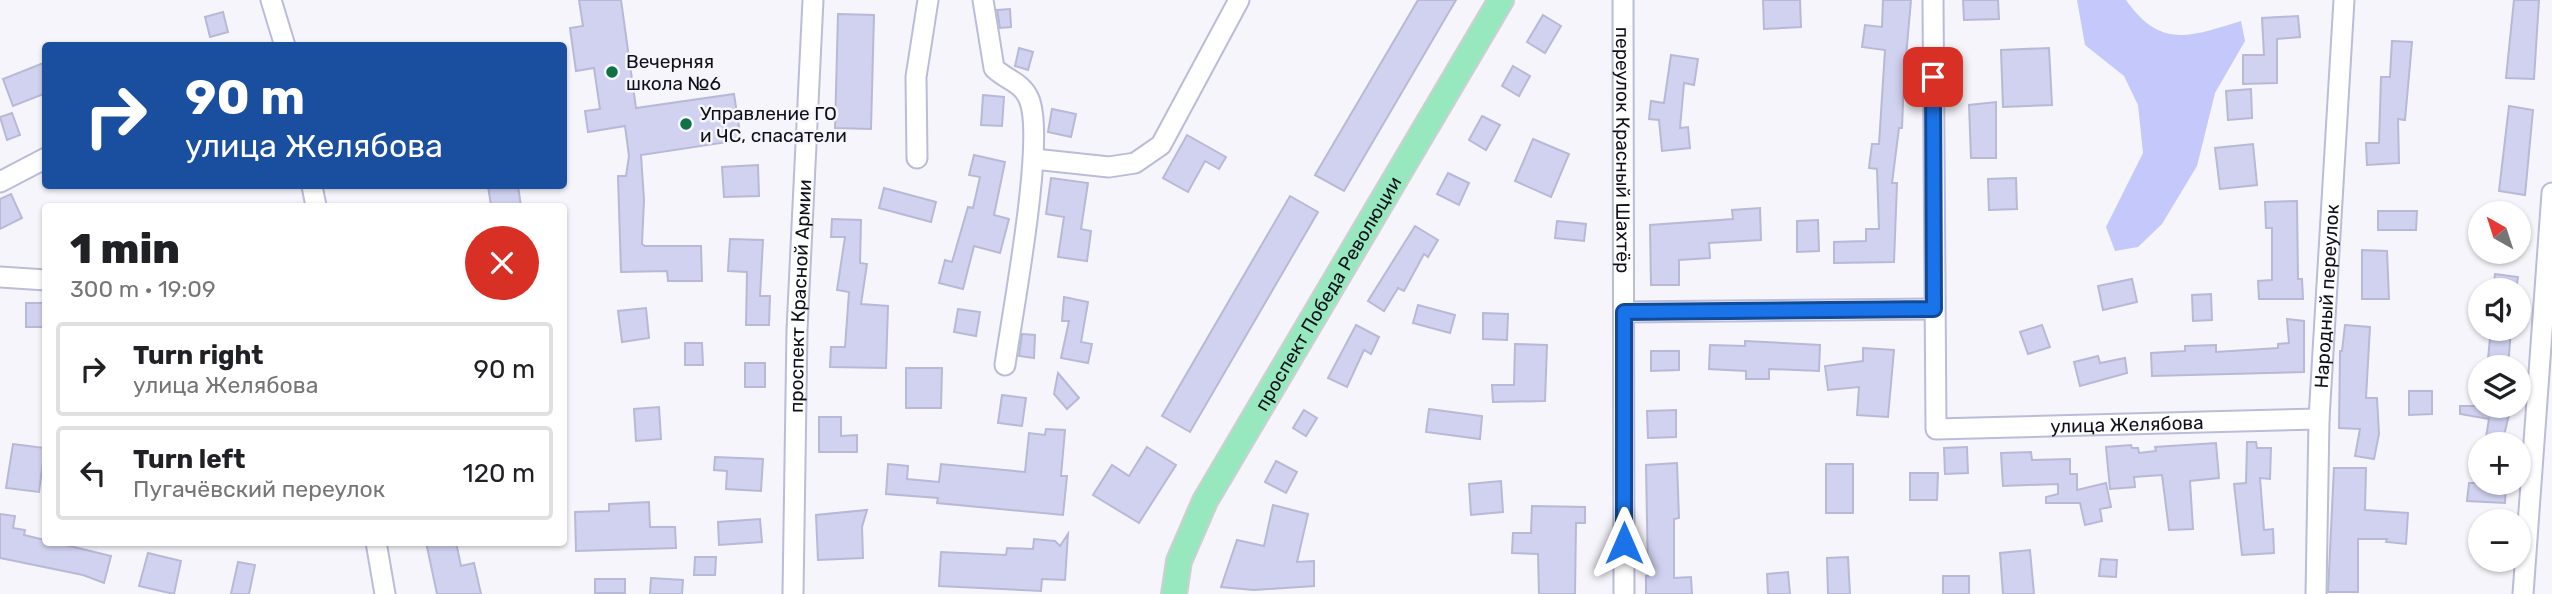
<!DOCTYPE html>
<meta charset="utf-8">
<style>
:root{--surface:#fff;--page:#f6f6f6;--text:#202124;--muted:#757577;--line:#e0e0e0}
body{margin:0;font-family:Rubik,sans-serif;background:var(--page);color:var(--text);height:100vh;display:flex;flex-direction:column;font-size:26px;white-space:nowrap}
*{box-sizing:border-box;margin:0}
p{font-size:23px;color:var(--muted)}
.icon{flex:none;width:38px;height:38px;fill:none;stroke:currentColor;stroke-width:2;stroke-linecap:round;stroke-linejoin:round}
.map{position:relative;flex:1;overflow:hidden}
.details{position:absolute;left:42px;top:203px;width:525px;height:343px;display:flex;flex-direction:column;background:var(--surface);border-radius:7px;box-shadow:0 2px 5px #0004}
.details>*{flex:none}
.guide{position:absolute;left:42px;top:42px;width:525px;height:147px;border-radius:7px;box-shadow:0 2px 5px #0004;background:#1a4fa0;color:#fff;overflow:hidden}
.needle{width:46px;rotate:321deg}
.buttons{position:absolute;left:2468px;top:201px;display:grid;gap:14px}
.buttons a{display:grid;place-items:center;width:63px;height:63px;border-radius:50%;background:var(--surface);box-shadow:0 2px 5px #0004;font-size:35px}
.pin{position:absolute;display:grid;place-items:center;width:60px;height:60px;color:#fff;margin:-30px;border-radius:14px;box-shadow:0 4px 10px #0006}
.me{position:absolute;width:77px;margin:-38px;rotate:0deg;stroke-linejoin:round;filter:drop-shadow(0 0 5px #0008)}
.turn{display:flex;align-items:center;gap:24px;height:147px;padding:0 28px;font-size:32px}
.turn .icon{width:91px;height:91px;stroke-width:2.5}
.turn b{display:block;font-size:49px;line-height:60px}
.round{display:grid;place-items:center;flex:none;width:74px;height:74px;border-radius:37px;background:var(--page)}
.summary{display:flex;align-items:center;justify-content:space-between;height:119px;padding:0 28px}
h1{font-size:42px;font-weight:800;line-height:52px}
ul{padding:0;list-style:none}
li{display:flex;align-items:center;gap:21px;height:94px;margin:0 14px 10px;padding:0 14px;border:4px solid var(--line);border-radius:7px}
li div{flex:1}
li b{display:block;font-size:26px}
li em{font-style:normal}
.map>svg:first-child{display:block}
</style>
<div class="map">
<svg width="2552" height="594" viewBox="0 0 2552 594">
<rect width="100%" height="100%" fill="#f5f5fb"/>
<!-- green -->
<path fill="#c5c8fa" d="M 2077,0 L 2126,0 C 2161,50 2191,36 2241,21 L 2245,41 L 2215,93 L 2197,166 L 2162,224 L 2138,247 L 2115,251 L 2106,227 L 2143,153 L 2138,105 L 2124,76 L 2085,45 Z"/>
<!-- building -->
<g fill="#d0d2f0" stroke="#b7b9d7" stroke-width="2">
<polygon points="579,0 621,0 636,108 734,94 741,140 641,155 644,200 642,244 645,246 701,246 702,281 668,281 667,271 621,272 618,176 626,176 629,156 625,126 588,132 585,111 600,109 594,68 576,71 570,28 583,26"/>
<polygon points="1418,0 1456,0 1344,191 1315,175"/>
<polygon points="1763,0 1800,0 1801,27 1764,29"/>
<polygon points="1883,0 1911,0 1906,57 1909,57 1908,78 1904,78 1902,128 1899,128 1892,183 1897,183 1894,262 1834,263 1834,242 1866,241 1866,229 1879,229 1877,169 1869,168 1872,144 1879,144 1885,50 1862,47 1865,25 1882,27"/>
<polygon points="1963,0 1998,0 1999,19 1964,20"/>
<polygon points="2514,0 2539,0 2534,79 2506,78"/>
<polygon points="1010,9 1011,27 1000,28 997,10"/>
<polygon points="223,12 228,32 210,37 205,17"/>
<polygon points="838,14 874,15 871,129 835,128"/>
<polygon points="1543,15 1561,26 1545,53 1527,42"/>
<polygon points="2298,16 2300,37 2277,39 2277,83 2243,84 2243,55 2264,55 2262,18"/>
<polygon points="2392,41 2412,42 2405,120 2398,119 2399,163 2367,165 2366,143 2379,143 2381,77 2390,77"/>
<polygon points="1019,48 1033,52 1028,70 1015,66"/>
<polygon points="2049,48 2052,105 2003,107 2001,50"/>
<polygon points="1671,55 1698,59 1694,85 1684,83 1680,128 1688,127 1690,148 1662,151 1659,120 1649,119 1651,101 1664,103"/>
<polygon points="46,62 46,93 13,106 3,79"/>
<polygon points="1513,66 1530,76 1519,96 1502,86"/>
<polygon points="2251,89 2252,118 2228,120 2226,91"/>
<polygon points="983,95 1004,97 1002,126 981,125"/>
<polygon points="1996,102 1996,158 1971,158 1969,105"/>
<polygon points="2509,106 2533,110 2525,195 2499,191"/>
<polygon points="1052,109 1076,114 1071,137 1048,132"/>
<polygon points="12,113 20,135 7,140 0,117"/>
<polygon points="1482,116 1500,125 1486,150 1469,140"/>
<polygon points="1187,135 1226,157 1219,169 1205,161 1188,192 1163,178"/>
<polygon points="1533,139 1569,154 1551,197 1515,181"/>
<polygon points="2253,144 2257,185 2220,189 2215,148"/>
<polygon points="974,155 1005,162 994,215 1009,219 1000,253 974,246 963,289 939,283 945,260 952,262 968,207 973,208 980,177 969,175"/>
<polygon points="758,165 759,196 724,197 722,167"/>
<polygon points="1448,173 1469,183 1459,205 1437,194"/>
<polygon points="1051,178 1088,183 1081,229 1091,231 1087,261 1058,257 1064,217 1046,214"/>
<polygon points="2016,178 2017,209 1989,210 1988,179"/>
<polygon points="488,186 518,186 521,206 491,206"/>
<polygon points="884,188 936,202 931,222 879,208"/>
<polygon points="11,194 22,218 0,229 0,199"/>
<polygon points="1290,196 1318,212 1190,432 1162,416"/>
<polygon points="2297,201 2298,279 2302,279 2303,299 2259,299 2258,281 2272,280 2272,228 2266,228 2265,202"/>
<polygon points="1760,208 1761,240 1709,243 1710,258 1679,260 1679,285 1651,285 1650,225 1733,219 1732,210"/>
<polygon points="2378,211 2417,211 2416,230 2378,230"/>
<polygon points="832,219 861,220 860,263 867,264 861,304 888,306 886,368 830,367 831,347 845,347 849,292 837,290 845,237 831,237"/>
<polygon points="1818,220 1819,251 1797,252 1797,221"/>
<polygon points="1557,221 1586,224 1584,241 1555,238"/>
<polygon points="1415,226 1438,240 1428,257 1424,254 1404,291 1398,288 1384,311 1368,301"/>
<polygon points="730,239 763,240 760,296 770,296 769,325 746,325 747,272 728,271"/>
<polygon points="2362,250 2387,251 2389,299 2362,299"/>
<polygon points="2495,274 2518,277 2516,290 2493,288"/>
<polygon points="2132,279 2137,302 2103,310 2098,286"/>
<polygon points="2211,294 2212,320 2193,321 2192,295"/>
<polygon points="1064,297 1088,302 1081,342 1092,344 1088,363 1061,358 1069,321 1062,321"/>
<rect x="26" y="303" width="20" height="24"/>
<polygon points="1418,305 1455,315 1450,333 1413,323"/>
<polygon points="646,308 649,338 622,342 618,311"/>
<polygon points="958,309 980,312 976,336 954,332"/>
<polygon points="1483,313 1508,314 1507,340 1483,339"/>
<polygon points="2287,319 2304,321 2304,372 2152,376 2151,353 2185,351 2185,346 2216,345 2216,352 2278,348 2278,344 2289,343"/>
<polygon points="1356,325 1379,337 1371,354 1364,350 1347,387 1328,378"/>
<polygon points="2042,325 2050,347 2028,354 2020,332"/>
<polygon points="2345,325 2370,327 2366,398 2377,398 2379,434 2374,459 2355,456 2360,429 2339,428 2340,351 2342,351"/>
<polygon points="2491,329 2511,329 2508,368 2487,368"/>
<polygon points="1022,334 1035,335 1034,358 1019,356"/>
<polygon points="1745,341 1820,345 1819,371 1769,369 1769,379 1746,379 1746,371 1709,369 1710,345 1745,346"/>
<polygon points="685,343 702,343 703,365 685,365"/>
<polygon points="1515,344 1547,345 1545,401 1493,402 1492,385 1514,385"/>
<polygon points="1863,348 1894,350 1888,417 1857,415 1859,387 1828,390 1825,366 1863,361"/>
<polygon points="1651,351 1679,351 1679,370 1651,371"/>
<polygon points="2098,356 2100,363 2125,358 2127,373 2080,386 2074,362"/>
<rect x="745" y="363" width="20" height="24"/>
<polygon points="906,368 942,368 941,408 906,408"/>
<polygon points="1058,373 1079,398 1067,409 1054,394"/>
<polygon points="2409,391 2432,391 2432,414 2409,415"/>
<polygon points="1002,395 1026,398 1022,426 998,423"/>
<polygon points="2460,406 2511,406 2502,444 2485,443 2489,419 2460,414"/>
<polygon points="659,407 661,439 636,441 634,409"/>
<polygon points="1429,409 1482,416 1480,439 1426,432"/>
<polygon points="1304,410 1317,418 1306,436 1293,428"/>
<polygon points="1676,410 1676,437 1648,438 1647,411"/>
<polygon points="819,417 841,417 841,436 857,435 857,452 819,452"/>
<polygon points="1046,429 1065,430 1061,476 1067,476 1063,515 937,503 938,498 886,494 888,464 908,466 907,479 939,482 941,464 1025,472 1029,433 1045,435"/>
<polygon points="2247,442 2256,442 2257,448 2271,448 2270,479 2260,478 2264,530 2273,529 2274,553 2242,555 2234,484 2246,483"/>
<polygon points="2216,443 2219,478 2190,481 2193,529 2169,530 2162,475 2134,477 2135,487 2110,489 2106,447 2131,445 2132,448 2138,448 2139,453 2156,451 2155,447"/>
<polygon points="13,444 45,448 39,492 6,488"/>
<polygon points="1147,447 1176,465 1139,523 1093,495 1112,465 1129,476"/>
<polygon points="1967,447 1968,473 1945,474 1944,448"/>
<polygon points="2031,452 2032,460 2070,459 2070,474 2077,474 2077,490 2106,483 2111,507 2100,509 2102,521 2085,525 2080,503 2046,503 2046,497 2058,494 2058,484 2003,486 2001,453"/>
<polygon points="715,457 763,459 761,491 726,489 727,471 714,470"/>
<polygon points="1276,461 1297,472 1286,493 1265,482"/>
<polygon points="1677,463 1679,518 1674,519 1674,578 1691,577 1692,594 1646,594 1646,576 1648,576 1646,465"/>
<rect x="1826" y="464" width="27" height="49"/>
<polygon points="2334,468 2366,468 2365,510 2408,513 2406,544 2386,542 2387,539 2358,539 2358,592 2328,592"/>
<polygon points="1910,473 1938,473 1937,500 1910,500"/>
<polygon points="1501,481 1503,512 1471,515 1469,484"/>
<polygon points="2469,483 2506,483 2505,503 2467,501"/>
<polygon points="649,502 650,527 675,527 676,548 576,551 575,512 609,511 609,504"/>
<polygon points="1273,505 1308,514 1297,562 1314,561 1314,586 1254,590 1221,587 1237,540 1264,546"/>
<polygon points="1532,506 1585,507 1585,523 1576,523 1575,594 1539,594 1538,554 1512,553 1513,533 1531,533"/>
<polygon points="867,510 862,527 863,558 818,560 816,515"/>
<polygon points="0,514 15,516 13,528 25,530 24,535 111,556 104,583 83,575 0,558"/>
<polygon points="760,519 762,542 719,545 718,522"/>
<polygon points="1068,534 1065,580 1042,579 1041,591 939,586 941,552 1006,555 1007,548 1033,549 1034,539 1055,541 1060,546"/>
<polygon points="426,542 456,542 461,566 474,563 481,594 437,594"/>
<polygon points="2030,550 2034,594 2003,594 2000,553"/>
<polygon points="148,553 181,561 174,594 139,586"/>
<polygon points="695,557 716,557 715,575 694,575"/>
<polygon points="1848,557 1850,594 1828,594 1827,558"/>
<polygon points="2101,559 2117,560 2116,577 2099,576"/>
<polygon points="238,562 255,565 249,594 231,594"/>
<polygon points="1788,572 1790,594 1768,594 1767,574"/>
<rect x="1943" y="576" width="26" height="18"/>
<polygon points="651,578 683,580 682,594 650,594"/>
<rect x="595" y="579" width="30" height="14"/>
</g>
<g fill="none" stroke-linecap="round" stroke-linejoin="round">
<defs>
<g id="minor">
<polyline points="271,0 285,46"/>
<path d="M 983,0 L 994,68 C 1006,80 1022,82 1029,99 C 1046,139 1012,314 1005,365"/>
<path id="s1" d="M 1623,0 L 1624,594"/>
<path id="s2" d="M 1933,0 L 1936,429 L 2319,419"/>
<polyline points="917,158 916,77 928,0"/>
<polyline points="1034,159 1109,167 1135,163 1161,145 1239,0"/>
<polyline points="0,182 46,158"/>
<polyline points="312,186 316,206"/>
<polyline points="0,277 46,280"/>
<polyline points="1624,312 1934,309"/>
<polyline points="376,542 385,594"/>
<path id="s3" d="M 793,594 L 797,330 L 813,0"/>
<path id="s4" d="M 2316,594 L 2319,419 L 2344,0"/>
<polyline points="2523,594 2552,193"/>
</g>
<g id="major">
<path id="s5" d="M 1174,594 L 1179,561 L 1205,501 L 1501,0"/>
</g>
</defs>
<!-- minor casing -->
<use href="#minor" stroke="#babcd9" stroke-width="23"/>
<!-- major casing -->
<use href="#major" stroke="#cfcfd1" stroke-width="28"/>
<!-- minor -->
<use href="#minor" stroke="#fff" stroke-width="19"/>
<!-- major -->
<use href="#major" stroke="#98e8bf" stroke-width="24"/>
</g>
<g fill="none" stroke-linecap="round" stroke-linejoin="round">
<defs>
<polyline id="route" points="1624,543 1624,312 1934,309 1933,77"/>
</defs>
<!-- route casing -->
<use href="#route" stroke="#114b97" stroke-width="18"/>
<!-- route -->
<use href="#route" stroke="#1a73e8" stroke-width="12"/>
</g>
<!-- markers -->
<g fill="#107046" stroke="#f5f5fb" stroke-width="2.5">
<circle cx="612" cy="72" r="7"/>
<circle cx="686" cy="124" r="7"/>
</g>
<g text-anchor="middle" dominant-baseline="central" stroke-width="5" stroke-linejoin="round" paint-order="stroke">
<!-- poi labels -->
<g font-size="19" fill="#0f101a" stroke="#f5f5fb" text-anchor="start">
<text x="626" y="61">Вечерняя<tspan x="626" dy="22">школа №6</tspan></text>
<text x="700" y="113">Управление ГО<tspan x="700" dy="22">и ЧС, спасатели</tspan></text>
</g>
<!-- street labels -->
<g font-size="19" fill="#0f101a" stroke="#f5f5fb">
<text stroke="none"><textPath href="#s1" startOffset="150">переулок Красный Шахтёр</textPath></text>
<text stroke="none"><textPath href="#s5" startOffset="340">проспект Победа Революции</textPath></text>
<text stroke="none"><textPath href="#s3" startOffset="298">проспект Красной Армии</textPath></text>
<text stroke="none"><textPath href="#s4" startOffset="298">Народный переулок</textPath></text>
<text stroke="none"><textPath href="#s2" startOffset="620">улица Желябова</textPath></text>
</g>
</g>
</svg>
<div class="buttons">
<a><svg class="needle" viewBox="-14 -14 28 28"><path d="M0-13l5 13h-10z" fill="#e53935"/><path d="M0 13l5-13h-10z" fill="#757577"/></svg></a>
<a><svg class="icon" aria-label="sound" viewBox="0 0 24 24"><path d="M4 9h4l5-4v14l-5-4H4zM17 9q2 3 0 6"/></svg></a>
<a><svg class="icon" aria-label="layers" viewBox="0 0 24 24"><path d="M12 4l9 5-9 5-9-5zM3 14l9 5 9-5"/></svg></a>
<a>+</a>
<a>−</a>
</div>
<div class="pin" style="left:1933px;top:77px;background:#d93025"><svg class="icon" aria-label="arrive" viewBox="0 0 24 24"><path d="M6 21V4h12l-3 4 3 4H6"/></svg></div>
<svg class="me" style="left:1624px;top:543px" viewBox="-20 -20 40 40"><path d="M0-17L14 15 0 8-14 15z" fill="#1a73e8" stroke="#fff" stroke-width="4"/></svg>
<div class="guide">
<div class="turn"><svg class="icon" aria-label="right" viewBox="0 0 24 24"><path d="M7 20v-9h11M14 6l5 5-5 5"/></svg><div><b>90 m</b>улица Желябова</div></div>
</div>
<section class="details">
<div class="summary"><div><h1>1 min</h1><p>300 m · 19:09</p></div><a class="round" style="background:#d93025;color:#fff"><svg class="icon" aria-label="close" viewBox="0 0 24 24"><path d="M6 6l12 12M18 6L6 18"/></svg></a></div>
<ul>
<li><svg class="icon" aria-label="right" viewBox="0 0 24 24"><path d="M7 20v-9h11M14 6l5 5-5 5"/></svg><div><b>Turn right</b><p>улица Желябова</p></div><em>90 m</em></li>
<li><svg class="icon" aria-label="left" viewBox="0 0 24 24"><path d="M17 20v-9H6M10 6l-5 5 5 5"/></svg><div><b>Turn left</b><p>Пугачёвский переулок</p></div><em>120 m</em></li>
</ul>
</section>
</div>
